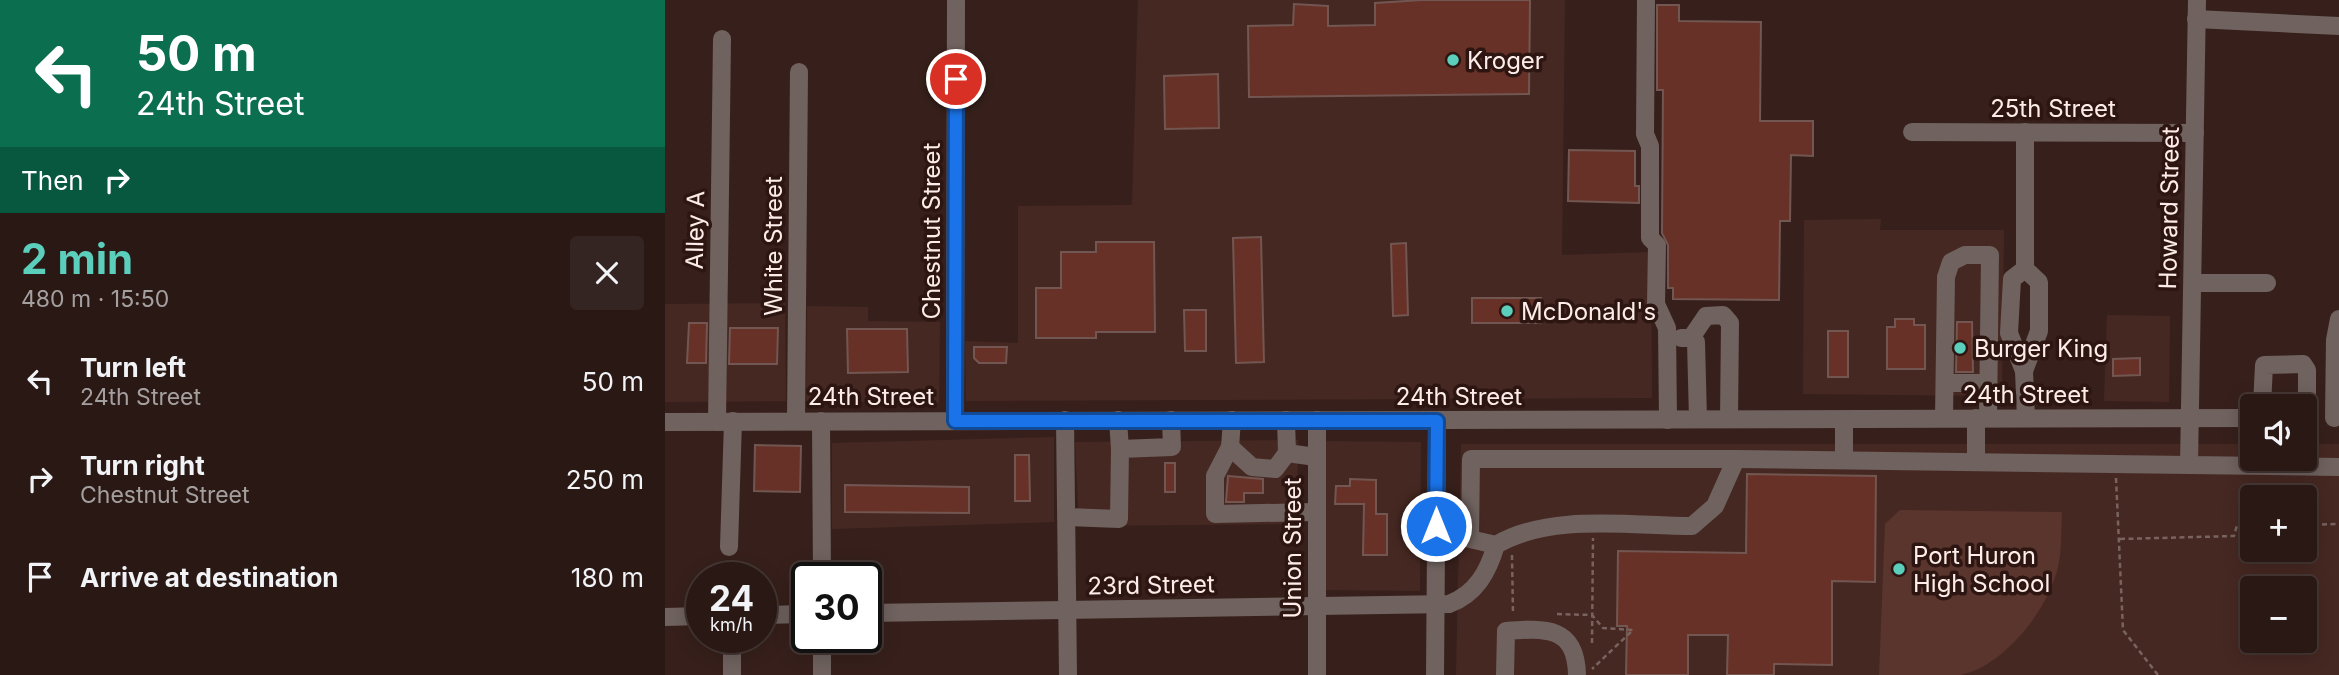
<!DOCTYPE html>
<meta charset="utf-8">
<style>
:root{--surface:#291814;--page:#352522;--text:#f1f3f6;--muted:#a5a0a0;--line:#453734;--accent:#5bcebc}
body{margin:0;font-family:Inter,sans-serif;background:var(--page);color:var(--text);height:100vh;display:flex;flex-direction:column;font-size:26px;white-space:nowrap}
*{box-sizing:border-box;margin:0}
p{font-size:23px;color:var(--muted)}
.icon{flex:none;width:38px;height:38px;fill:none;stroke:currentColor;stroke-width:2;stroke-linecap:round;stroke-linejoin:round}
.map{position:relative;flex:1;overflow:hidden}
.sheet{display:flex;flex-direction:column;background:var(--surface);width:665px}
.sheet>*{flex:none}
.top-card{background:#0b6e4f;color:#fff;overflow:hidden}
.buttons{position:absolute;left:1575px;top:394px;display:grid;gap:14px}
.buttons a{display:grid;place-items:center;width:77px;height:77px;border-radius:7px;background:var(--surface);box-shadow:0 4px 18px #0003,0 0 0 2px var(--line);font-size:35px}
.speed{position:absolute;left:21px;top:562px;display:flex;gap:14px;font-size:35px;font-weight:700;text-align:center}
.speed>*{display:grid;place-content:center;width:91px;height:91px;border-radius:50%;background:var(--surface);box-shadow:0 4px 18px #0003,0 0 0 2px var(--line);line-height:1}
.speed small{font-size:18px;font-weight:400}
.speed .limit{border:4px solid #111;border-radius:10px;background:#fff;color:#111}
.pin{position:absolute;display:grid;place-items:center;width:60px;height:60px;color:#fff;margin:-30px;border:4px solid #fff;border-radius:50%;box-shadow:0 2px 7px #0007}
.me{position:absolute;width:77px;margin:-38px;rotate:0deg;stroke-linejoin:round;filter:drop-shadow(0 0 5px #0008)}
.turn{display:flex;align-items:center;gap:24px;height:147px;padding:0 21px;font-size:32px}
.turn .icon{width:91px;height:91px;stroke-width:2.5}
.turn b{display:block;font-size:49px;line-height:60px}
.then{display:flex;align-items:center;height:66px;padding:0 21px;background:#0003;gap:14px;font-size:26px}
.round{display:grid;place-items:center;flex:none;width:74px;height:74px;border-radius:7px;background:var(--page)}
.head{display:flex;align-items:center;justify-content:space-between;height:119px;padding:0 21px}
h1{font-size:42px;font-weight:700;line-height:52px;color:var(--accent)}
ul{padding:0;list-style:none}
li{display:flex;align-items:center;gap:21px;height:98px;padding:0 21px}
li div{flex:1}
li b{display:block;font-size:26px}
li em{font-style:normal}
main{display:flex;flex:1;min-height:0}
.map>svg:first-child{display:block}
</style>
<main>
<section class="sheet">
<div class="top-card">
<div class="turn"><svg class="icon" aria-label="left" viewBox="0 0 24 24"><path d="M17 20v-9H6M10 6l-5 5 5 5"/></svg><div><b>50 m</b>24th Street</div></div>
<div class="then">Then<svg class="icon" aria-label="right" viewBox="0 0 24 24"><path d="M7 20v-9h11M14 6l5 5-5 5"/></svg></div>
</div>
<div class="head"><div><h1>2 min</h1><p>480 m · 15:50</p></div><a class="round"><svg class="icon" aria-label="close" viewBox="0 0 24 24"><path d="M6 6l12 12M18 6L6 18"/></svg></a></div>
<ul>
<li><svg class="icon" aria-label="left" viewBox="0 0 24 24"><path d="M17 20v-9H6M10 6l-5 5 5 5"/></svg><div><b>Turn left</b><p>24th Street</p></div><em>50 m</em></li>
<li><svg class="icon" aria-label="right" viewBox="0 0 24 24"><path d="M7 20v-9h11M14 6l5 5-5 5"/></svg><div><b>Turn right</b><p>Chestnut Street</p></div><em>250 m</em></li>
<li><svg class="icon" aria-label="arrive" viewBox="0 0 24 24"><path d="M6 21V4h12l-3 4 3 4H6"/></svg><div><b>Arrive at destination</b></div><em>180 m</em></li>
</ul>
</section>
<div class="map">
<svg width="1674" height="675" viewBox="0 0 1674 675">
<rect width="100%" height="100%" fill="#37201b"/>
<!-- built -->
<g fill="#462822" fill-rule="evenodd">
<polygon points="473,0 900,0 897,255 986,252 987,398 301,401 300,341 353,343 353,206 467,205"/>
<polygon points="1216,219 1215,230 1339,230 1337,396 1138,394 1139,220"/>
<polygon points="120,303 121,401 0,402 0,304"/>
<polygon points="142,306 203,307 203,321 275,322 274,403 141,401"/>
<polygon points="1442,315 1505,316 1504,402 1439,401"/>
<polygon points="389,437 389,522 167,529 167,443"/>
<polygon points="633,440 632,524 414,526 410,442"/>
<polygon points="660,441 756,442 755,591 659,590"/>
<path d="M 796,444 L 1587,444 L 1587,458 L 1640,458 L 1640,444 L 1674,444 L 1674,675 L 791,675 ZM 1587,497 L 1640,497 L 1640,550 L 1587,550 ZM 1587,588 L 1640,588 L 1640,640 L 1587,640 Z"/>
</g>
<!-- green -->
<path fill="#5a352e" d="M 1235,510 L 1397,512 C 1396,530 1397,550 1393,567 C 1384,608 1339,667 1295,675 C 1270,675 1239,675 1214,675 L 1220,524 Z"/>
<!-- building -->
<g fill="#673127" stroke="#725651" stroke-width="2">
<polygon points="757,0 865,0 864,94 584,97 583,26 628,25 629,4 663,6 663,26 710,25 710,3"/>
<polygon points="992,5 1014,5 1014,21 1096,22 1095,121 1148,121 1148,156 1126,155 1125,221 1115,221 1114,300 1008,299 1008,288 1003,288 1003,245 997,233 998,90 992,90"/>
<polygon points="553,74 554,128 500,129 499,76"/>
<polygon points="904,150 970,151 970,186 974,186 974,203 903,201"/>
<polygon points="596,237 599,362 571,363 568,238"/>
<polygon points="431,242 489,242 490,332 431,332 431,338 371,338 371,288 396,288 396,252 431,252"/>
<polygon points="741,243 743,315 728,316 726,244"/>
<rect x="807" y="298" width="69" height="25"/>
<polygon points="519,310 541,310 541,351 520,351"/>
<polygon points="1230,319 1249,319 1249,325 1260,325 1260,369 1222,369 1222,327 1230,327"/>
<polygon points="1292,322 1307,322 1308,372 1291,372"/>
<polygon points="24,323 42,323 41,363 22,363"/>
<polygon points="65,328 113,328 112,364 64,364"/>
<polygon points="182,329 242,329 243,372 183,373"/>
<rect x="1163" y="331" width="20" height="46"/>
<polygon points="309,347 342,347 341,363 314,363 309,358"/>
<polygon points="1475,358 1475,375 1448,376 1448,359"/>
<polygon points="90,445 136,446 135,492 89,491"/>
<polygon points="350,455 364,455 365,501 350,501"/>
<rect x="500" y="463" width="10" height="29"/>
<polygon points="1082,474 1211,476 1210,582 1167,581 1167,665 1109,664 1109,675 1062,675 1063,635 1023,635 1023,675 961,675 962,626 952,626 953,551 1081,553"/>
<polygon points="563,476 598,479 598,493 579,493 579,502 561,502"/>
<polygon points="685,479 711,480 711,514 722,514 722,555 698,555 699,504 670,504 671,486 685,486"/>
<polygon points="180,485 304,487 304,513 180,512"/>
</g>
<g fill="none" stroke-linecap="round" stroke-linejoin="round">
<!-- path -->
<g stroke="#78635f" stroke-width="2.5" stroke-dasharray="5 3.5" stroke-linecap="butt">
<polyline points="1451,478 1458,630 1493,675"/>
<polyline points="1640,525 1674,524"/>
<polyline points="1455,539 1569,536 1572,525 1587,525"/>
<polyline points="847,555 848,614"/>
<polyline points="892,614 927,615 938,628 968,630 927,669"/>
<polyline points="927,643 928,538"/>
</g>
<!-- minor -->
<g stroke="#6f625f" stroke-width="18">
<polyline points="981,0 980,134 985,146 985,238 992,245 991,304 1002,328 1003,420"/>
<polyline points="1531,19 1674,26"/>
<polyline points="1247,132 1530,133"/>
<polyline points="1360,132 1360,269 1347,279 1344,333 1359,371 1361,418"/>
<polyline points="1528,283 1602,283"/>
<polyline points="1016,338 1026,338 1031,342 1033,419"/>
<polyline points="1026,338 1041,316 1058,315 1065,323 1064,419"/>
<polyline points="1359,371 1374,331 1374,282 1360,269"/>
<polyline points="1280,383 1323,383"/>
<polyline points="1597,406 1599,365 1638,364 1642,370 1642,418"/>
<polyline points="1279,418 1281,277 1286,262 1300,255 1325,255 1323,418"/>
<polyline points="1669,418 1670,340 1674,319"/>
<polyline points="290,420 291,0"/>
<polyline points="400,420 403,675"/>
<polyline points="453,420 455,449 507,447 506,420"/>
<polyline points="567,420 565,447 550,476 550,514 650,512"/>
<polyline points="621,420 622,453 651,457"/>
<polyline points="652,420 652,675"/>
<polyline points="131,421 134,72"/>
<polyline points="156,421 157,578"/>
<polyline points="0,422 1587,418"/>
<polyline points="52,422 57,39"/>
<polyline points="565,447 587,467 610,469 622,453"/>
<polyline points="1179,460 1179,419"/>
<polyline points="1311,462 1311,418"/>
<polyline points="1524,465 1532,0"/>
<polyline points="402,517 454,519 455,449"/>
<polyline points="831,545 805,539 806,459 1071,459 1674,467"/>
<polyline points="64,547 68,421"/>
<path d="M 201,613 L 784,604 C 811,594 823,572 831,545 C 885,513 965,526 1027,526 L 1050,506 L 1071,459"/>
<polyline points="96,615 142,614"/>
<polyline points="0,617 37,616"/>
<polyline points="67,637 67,675"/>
<polyline points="157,675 157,637"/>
<polyline points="770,675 772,421"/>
<path d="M 840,675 L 841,631 C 880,628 911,626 912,675"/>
</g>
</g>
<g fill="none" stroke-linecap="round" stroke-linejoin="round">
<defs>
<polyline id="route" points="291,79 290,421 772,421 771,526"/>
</defs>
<!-- route casing -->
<use href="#route" stroke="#114b97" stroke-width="18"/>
<!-- route -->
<use href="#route" stroke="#1a73e8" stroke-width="12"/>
</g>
<!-- markers -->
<g fill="#5bcebc" stroke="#2d1612" stroke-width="2.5">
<circle cx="788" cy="60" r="7"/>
<circle cx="842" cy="311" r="7"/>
<circle cx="1295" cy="348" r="7"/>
<circle cx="1234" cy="569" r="7"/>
</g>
<g text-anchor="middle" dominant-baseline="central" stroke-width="7" stroke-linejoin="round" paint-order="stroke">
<!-- poi labels -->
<g font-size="24" fill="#fdece9" stroke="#2d1612" text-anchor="start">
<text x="802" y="60">Kroger</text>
<text x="856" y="311">McDonald's</text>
<text x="1309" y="348">Burger King</text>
<text x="1248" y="555">Port Huron<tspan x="1248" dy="28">High School</tspan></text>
</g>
<!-- street labels -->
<g font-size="24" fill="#fdece9" stroke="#2d1612">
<text x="1388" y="108">25th Street</text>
<text transform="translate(1504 208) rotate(-89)">Howard Street</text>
<text transform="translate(30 230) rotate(-89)">Alley A</text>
<text transform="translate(266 231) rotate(-90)">Chestnut Street</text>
<text transform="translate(108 246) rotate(-90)">White Street</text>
<text x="1361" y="394">24th Street</text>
<text x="206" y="396">24th Street</text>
<text x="794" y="396">24th Street</text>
<text transform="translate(627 548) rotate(-90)">Union Street</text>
<text transform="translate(486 585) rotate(-1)">23rd Street</text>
</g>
</g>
</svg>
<div class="buttons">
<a><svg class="icon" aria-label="sound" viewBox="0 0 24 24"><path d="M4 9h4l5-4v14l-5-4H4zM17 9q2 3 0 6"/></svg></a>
<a>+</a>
<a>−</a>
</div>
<div class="speed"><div>24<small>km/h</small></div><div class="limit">30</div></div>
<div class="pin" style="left:291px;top:79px;background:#d93025"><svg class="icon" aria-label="arrive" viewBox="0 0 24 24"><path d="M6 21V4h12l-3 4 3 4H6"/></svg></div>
<svg class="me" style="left:771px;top:526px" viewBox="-20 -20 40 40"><circle r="17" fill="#1a73e8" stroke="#fff" stroke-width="3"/><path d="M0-11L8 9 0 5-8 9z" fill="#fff"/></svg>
</div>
</main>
